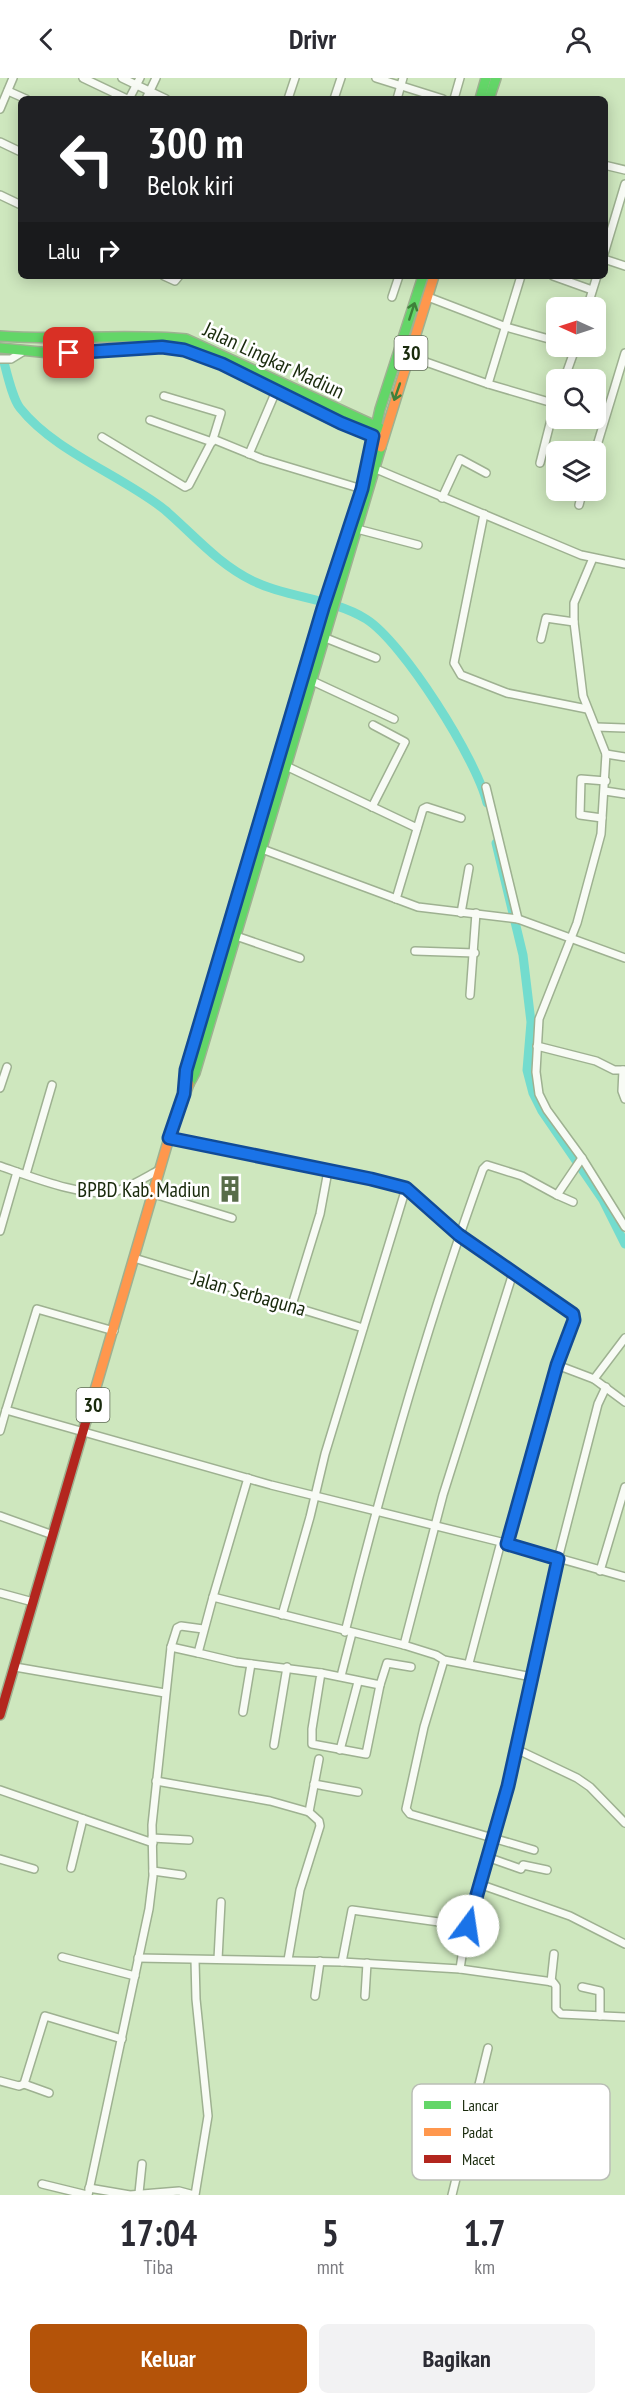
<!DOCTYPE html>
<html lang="id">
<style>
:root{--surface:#fff;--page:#f2f2f3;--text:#2b2b33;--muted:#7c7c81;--accent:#b45309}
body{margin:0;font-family:"PT Sans Narrow",sans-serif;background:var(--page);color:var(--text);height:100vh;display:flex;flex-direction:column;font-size:22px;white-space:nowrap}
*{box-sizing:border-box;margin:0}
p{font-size:20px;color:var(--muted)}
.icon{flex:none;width:33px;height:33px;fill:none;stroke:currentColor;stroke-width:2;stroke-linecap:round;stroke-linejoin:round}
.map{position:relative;height:2117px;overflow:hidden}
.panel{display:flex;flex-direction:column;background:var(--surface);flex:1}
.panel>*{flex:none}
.top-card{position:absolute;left:18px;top:18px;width:590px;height:183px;border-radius:9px;box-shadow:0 3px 15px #0003;background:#202124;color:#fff;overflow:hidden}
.needle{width:39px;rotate:273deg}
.fabs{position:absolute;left:546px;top:219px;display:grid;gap:12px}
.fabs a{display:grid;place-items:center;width:60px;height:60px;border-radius:9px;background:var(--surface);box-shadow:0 3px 15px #0003;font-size:30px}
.pin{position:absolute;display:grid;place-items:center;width:51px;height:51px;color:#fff;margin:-26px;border-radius:12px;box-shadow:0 3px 9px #0006}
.me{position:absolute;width:66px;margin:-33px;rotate:14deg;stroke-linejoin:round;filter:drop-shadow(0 0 4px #0008)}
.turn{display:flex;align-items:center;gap:21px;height:126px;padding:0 30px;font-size:27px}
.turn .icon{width:78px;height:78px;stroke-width:2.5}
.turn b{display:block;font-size:42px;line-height:51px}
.then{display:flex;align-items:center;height:57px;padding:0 30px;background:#0003;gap:12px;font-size:22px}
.eta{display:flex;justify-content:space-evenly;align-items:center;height:102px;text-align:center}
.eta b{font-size:36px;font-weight:600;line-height:42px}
.primary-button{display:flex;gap:12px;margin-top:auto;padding:12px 30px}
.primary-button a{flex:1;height:69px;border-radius:9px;background:var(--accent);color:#fff;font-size:24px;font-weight:600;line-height:69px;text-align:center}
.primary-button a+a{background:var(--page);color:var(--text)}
header{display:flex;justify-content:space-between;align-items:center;height:78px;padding:0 30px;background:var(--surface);font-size:27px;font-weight:600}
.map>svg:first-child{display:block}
</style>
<header><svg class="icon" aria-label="back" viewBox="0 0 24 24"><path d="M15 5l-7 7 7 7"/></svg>Drivr<svg class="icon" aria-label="person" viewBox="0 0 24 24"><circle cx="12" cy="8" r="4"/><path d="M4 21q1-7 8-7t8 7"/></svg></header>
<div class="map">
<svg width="625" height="2117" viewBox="0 0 625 2117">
<rect width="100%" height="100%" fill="#cee7be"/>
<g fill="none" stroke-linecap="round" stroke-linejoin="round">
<!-- canal -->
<g stroke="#73dcce" stroke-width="9">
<path d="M 0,270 C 5,285 11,319 20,330 C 55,374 121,397 165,432 C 194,457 218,486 253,503 C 288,520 332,520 366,541 C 403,564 477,682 487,725"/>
<polyline points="496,765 523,877 531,944 527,992 533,1015 542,1033 603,1122 625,1166"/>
</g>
<defs>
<g id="street">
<polyline points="83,0 127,21"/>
<polyline points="122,0 166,21"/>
<polyline points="376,0 443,21"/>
<polyline points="8,13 26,21"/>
<polyline points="129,21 140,0"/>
<polyline points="146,21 156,0"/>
<polyline points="288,21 295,0"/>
<polyline points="334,21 341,0"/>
<polyline points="397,21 403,0"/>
<polyline points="454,21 460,0"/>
<polyline points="0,31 13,0"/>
<polyline points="0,64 21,74"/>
<polyline points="604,87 625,92"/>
<polyline points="0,117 21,127"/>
<polyline points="604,176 625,106"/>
<polyline points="604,181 625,188"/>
<polyline points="164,198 175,203 179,198"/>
<polyline points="553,198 592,212"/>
<polyline points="392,219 399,198"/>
<polyline points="428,219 506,249 556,263"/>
<polyline points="587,230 597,198"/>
<polyline points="409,278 488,306 556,326"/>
<polyline points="0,281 11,281 24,273"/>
<polyline points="564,302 576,268"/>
<polyline points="488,306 521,198"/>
<polyline points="164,318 221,335 213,361"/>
<polyline points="150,342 212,364"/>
<polyline points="102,359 185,409 189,407 213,361 262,381 362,411"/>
<polyline points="595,374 625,275"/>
<polyline points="249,376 276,313"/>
<polyline points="540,385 556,322"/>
<polyline points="376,391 581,477 625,486"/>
<polyline points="442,420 460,381 486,395"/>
<polyline points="579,427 583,412"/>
<polyline points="484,436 454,585 461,597 507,615 587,631"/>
<polyline points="357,451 418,467"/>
<polyline points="593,480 574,525 574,544 583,618 606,676 601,756 577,845 539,941 536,994 539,1016 547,1032 582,1080 625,1149"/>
<polyline points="323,559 376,580"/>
<polyline points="541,561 546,540 574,544"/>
<polyline points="308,601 394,641"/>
<polyline points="596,649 625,650"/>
<polyline points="606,676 625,679"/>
<polyline points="286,688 417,750"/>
<polyline points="486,709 518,841"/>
<polyline points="605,713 625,716"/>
<polyline points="372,729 405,664 373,647"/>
<polyline points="602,740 580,737 581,701 606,703"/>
<polyline points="262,771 418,829 518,841 625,880"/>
<polyline points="396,821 423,731 427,729 461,740"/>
<polyline points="461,835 469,790"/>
<polyline points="236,858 300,880"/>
<polyline points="415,873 475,875"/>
<polyline points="470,917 476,835"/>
<polyline points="537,968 596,983 614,992 625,992"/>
<polyline points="623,992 622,1013 625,1021"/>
<polyline points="0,1010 7,989"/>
<polyline points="169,1060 371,1100 406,1110 459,1157 573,1236 574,1242 557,1287 507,1466"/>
<path d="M 0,1088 C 29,1098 89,1122 117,1113 C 132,1108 146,1099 159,1092"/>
<polyline points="26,1096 52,1007"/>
<polyline points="154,1116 232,1140"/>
<polyline points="557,1117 573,1124"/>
<polyline points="0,1153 17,1094"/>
<polyline points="134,1180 363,1250"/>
<polyline points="292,1227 320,1136 328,1093"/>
<polyline points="114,1253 37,1231 6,1332 271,1407 501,1464 625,1499"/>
<polyline points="557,1287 594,1301 625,1324"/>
<polyline points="594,1301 625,1260"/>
<polyline points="606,1309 598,1326 558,1481 516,1671 577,1700 590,1709 625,1745"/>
<polyline points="0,1353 6,1332"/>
<polyline points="0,1438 53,1457"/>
<polyline points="600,1493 625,1409"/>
<polyline points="0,1515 33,1524"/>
<polyline points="213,1519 248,1400"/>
<polyline points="282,1537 310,1439 325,1376 406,1110"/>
<path d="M 345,1554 C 384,1398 428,1243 483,1091 L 487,1087 L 522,1098 L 557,1117 L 582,1080"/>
<polyline points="404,1567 443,1417 513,1195"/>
<polyline points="171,1569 198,1575"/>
<polyline points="444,1582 424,1649 406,1731 410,1736 534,1772"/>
<polyline points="469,1585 501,1464"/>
<polyline points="15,1589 165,1615"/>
<polyline points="321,1595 380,1607 387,1585 411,1589"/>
<polyline points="341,1598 352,1555"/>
<polyline points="380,1607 366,1676 312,1666 312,1651 321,1595 236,1584 198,1575 213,1519 404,1567 436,1577 444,1582 532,1599"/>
<polyline points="243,1634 251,1586"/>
<polyline points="274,1667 287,1589"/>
<polyline points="340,1672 358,1604"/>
<polyline points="156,1703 270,1723 309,1734"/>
<polyline points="314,1706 358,1714"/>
<polyline points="0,1712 153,1765"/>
<polyline points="152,1760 189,1762"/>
<polyline points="487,1779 521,1791 523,1787 547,1792"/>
<polyline points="0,1781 34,1791"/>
<polyline points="71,1790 83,1741"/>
<polyline points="153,1793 182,1797"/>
<polyline points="479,1806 570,1838 625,1866"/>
<polyline points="62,1879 135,1898"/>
<path d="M 138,1880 L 342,1884 L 460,1891 C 470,1816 501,1745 516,1671"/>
<polyline points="218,1881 221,1824"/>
<polyline points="288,1882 300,1812 320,1748 319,1743 309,1734 319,1681"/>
<polyline points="342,1884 352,1832 468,1848"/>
<polyline points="460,1891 553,1904 556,1908 556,1931 561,1936 625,1939"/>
<polyline points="551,1904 554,1876"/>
<polyline points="582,1909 600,1913 600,1938"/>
<polyline points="315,1918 320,1883"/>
<polyline points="365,1918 367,1885"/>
<polyline points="0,2003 19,2008 24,2006 45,1938 122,1961"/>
<polyline points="24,2006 49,2015"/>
<polyline points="42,2106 87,2117"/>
<polyline points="89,2110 130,2117 179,2113 194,2117"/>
<polyline points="139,2115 142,2086"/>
<polyline points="88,2117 149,1831 153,1798 152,1747 171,1569 177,1550 181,1548 203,1551"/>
<polyline points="195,2117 208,2038 196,1921 195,1882"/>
<polyline points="452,2117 488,1970"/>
</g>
<g id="fast">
<polyline points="480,21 486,0"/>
<polyline points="489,21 496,0"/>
<path d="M 0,258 C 62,263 124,255 186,261 L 380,350"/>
<polyline points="0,270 50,275 162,269 184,272 222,286 379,361"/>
<polyline points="363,408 380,331 423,198"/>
<polyline points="189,1006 195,995 381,369"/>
</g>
<g id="slow">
<polyline points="381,369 434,198"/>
<polyline points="184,1012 185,992 303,599"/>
<polyline points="86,1343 169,1060 189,1006"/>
</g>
<polyline id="jam" points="0,1637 86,1343"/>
</defs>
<!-- street casing -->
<use href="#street" stroke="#9eb191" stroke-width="10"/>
<!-- fast casing -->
<use href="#fast" stroke="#9eb191" stroke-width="12"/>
<!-- slow casing -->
<use href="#slow" stroke="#9eb191" stroke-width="12"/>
<!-- jam casing -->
<use href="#jam" stroke="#9eb191" stroke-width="12"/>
<!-- street -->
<use href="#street" stroke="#f8fbf5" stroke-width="7"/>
<!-- fast -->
<use href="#fast" stroke="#63d668" stroke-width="9"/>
<!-- slow -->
<use href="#slow" stroke="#ff974d" stroke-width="9"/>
<!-- jam -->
<use href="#jam" stroke="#b3261e" stroke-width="9"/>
</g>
<!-- one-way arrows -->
<defs><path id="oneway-shaft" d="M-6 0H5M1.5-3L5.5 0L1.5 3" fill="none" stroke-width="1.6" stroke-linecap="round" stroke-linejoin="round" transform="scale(1.5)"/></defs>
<g stroke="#3e803a">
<use href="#oneway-shaft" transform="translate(412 233) rotate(-72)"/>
<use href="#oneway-shaft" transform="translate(397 314) rotate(109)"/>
</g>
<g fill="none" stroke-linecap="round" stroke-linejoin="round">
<defs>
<polyline id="route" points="69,275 162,269 184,272 222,286 341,345 373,358 362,411 323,530 186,992 184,1016 169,1060 371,1101 406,1110 459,1157 573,1236 574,1242 557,1287 507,1466 558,1481 508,1708 468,1848"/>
</defs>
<!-- route casing -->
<use href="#route" stroke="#114b97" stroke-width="15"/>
<!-- route -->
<use href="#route" stroke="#1a73e8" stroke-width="10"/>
</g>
<!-- icons -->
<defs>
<symbol id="building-bare" viewBox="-9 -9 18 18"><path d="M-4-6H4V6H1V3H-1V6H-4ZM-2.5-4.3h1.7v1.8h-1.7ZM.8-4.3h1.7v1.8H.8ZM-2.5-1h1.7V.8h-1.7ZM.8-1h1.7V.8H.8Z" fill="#586c4a" stroke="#fff" stroke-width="2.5" paint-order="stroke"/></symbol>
</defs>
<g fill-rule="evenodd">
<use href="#building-bare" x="211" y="1092" width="38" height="38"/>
</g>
<g text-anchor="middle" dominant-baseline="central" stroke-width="5" stroke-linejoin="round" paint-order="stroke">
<!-- shield labels -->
<g fill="#fff" stroke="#5e6a55" stroke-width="1.5">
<rect x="394.5" y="258" width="33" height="34" rx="4.5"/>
<rect x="76.5" y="1310" width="33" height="34" rx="4.5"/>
</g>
<g font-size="20" font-weight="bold" fill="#192a0c">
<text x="411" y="275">30</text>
<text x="93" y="1327">30</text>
</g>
<!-- street labels -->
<g font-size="21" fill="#192a0c" stroke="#fff">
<text transform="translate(274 282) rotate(25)">Jalan Lingkar Madiun</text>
<text transform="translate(249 1215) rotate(16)">Jalan Serbaguna</text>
</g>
<!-- poi labels -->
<g font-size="21" fill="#192a0c" stroke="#fff" text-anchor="end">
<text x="210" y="1111">BPBD Kab. Madiun</text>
</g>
</g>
<!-- legend -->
<rect x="412" y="2006" width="198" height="96" rx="9" fill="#fff" stroke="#babfb6" stroke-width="1.5"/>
<rect x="424" y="2023" width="27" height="8" fill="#63d668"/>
<rect x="424" y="2050" width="27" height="8" fill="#ff974d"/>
<rect x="424" y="2077" width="27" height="8" fill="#b3261e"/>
<g font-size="16" fill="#192a0c">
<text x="462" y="2033">Lancar</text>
<text x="462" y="2060">Padat</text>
<text x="462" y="2087">Macet</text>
</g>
</svg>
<div class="fabs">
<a><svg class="needle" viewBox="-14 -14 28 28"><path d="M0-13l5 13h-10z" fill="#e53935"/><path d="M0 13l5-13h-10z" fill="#7c7c81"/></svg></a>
<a><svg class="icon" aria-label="search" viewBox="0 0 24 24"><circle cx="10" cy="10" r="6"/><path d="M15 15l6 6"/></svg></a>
<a><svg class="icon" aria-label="layers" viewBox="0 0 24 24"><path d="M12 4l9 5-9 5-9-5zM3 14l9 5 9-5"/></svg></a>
</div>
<div class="pin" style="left:69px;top:275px;background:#d93025"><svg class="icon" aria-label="arrive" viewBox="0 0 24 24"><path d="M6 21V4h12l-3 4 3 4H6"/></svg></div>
<svg class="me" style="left:468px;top:1848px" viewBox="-20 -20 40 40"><circle r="19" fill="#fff"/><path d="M0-13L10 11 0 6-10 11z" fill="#1a73e8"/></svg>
<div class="top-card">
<div class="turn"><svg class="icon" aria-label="left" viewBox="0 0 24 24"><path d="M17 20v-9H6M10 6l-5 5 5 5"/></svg><div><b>300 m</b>Belok kiri</div></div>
<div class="then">Lalu<svg class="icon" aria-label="right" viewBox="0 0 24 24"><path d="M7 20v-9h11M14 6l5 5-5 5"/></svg></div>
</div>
</div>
<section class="panel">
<div class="eta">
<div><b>17:04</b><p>Tiba</p></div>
<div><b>5</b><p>mnt</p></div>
<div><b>1.7</b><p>km</p></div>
</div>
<div class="primary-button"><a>Keluar</a><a>Bagikan</a></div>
</section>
